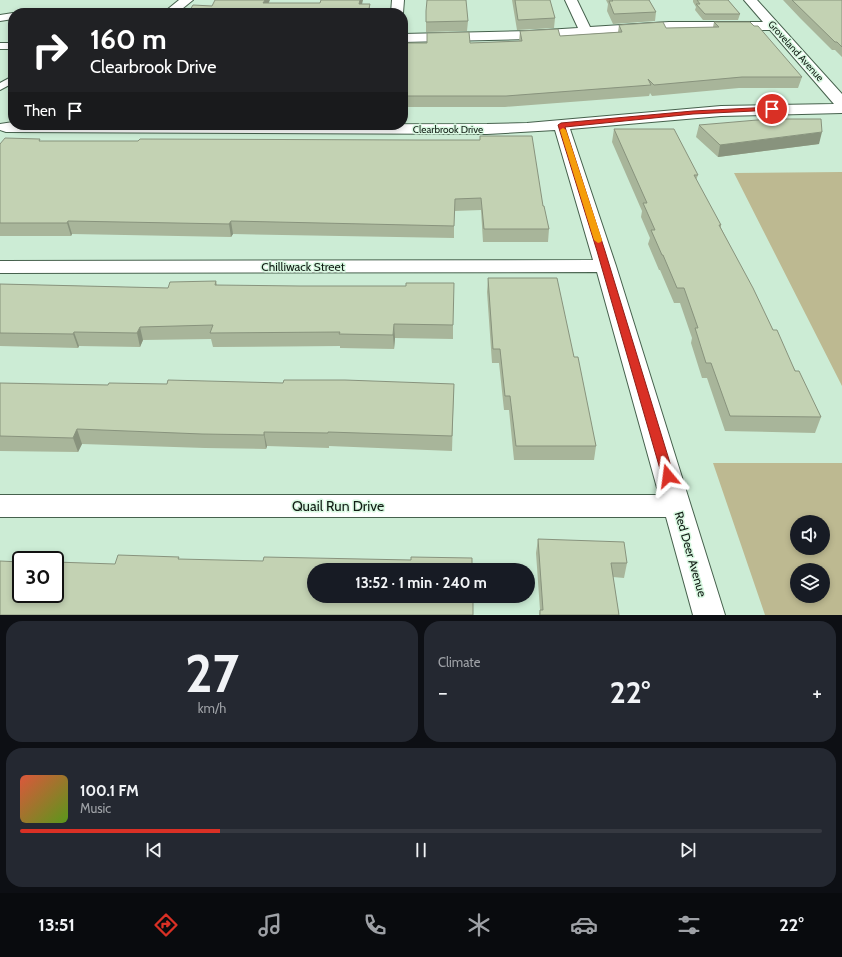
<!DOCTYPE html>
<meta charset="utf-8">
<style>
body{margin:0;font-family:Cabin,sans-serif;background:#242831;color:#f1f3f6;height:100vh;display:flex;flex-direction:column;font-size:15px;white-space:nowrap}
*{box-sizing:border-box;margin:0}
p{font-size:13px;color:#9ea1a6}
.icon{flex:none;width:22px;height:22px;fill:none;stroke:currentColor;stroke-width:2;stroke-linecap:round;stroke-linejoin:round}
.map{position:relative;height:615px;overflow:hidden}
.drawer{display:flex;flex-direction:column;gap:6px;padding:6px;background:#0d0f14;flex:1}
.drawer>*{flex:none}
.top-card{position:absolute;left:8px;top:8px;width:400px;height:122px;border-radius:16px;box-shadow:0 2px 6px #0003;background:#202124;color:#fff;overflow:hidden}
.buttons{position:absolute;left:790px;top:515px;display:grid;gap:8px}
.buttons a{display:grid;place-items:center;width:40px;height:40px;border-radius:50%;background:#171b24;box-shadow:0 2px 6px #0003;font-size:20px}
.speed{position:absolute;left:12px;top:551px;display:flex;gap:8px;font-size:20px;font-weight:700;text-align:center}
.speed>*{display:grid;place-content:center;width:52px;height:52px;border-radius:50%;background:#171b24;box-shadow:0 2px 6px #0003;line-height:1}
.speed .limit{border:2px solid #111;border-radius:6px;background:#fff;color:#111}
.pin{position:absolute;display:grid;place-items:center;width:34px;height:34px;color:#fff;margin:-17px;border:2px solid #fff;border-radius:50%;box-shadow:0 1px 4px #0007}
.me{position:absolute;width:44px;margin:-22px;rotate:344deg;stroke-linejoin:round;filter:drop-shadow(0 0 3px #0008)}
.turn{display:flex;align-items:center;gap:14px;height:84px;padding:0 16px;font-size:18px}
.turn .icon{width:52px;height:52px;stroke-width:2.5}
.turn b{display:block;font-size:28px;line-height:34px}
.then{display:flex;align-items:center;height:38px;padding:0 16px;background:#0003;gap:8px;font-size:15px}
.big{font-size:30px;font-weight:700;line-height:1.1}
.drawer .tile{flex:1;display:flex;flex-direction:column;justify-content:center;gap:6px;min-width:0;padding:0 14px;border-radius:16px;background:#242831}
.drawer .dial{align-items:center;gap:0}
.dial b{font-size:52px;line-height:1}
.song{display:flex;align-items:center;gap:12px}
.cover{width:48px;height:48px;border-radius:6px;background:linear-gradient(135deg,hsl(10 70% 55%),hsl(90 70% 35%))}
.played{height:4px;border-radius:2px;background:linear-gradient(90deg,#d93025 25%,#363941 25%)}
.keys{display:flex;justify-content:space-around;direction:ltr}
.heat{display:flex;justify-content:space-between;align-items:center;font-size:22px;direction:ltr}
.drawer .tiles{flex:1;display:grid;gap:6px;grid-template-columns:1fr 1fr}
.tile:last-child{grid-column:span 2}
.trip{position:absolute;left:307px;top:563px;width:228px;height:40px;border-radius:20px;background:#171b24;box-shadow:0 2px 6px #0003;font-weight:700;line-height:40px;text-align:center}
.tabs{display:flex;height:64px;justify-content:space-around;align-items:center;background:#090b0e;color:#9ea1a6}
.tabs .icon{width:28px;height:28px}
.tabs .selected{color:#d93025}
.tabs b{font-size:18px;color:#f1f3f6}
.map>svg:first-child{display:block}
</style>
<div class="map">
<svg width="842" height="615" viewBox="0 0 842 615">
<rect width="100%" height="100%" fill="#ccecd5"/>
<path fill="#bdb991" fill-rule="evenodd" d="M 842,172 L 842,386 L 734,173 Z
M 713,463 L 842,463 L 842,615 L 765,615 ZM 797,522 L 823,522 L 823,548 L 797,548 ZM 797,570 L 823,570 L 823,596 L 797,596 Z"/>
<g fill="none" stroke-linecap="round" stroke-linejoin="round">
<g stroke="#46614d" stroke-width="2">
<path id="lane" d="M 13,13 L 13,19 L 0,21 L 0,15 Z
M 0,43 L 13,43 L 13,49 L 0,49 Z
M 13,76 L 13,83 L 0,90 L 0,83 Z"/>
</g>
<g stroke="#46614d" stroke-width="2">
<path id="street" d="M 179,0 L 193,0 L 177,13 L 163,13 Z
M 392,0 L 404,0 L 403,13 L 391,13 Z
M 565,0 L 577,0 L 590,27 L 669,22 L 763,22 L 744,0 L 757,0 L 842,94 L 842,113 L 721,116 L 570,129 L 616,266 L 725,615 L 693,615 L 666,517 L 0,517 L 0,495 L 659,495 L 597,272 L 0,273 L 0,261 L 593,260 L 555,130 L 487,134 L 6,132 L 0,130 L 0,124 L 13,122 L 13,125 L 487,124 L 527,123 L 721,106 L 834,104 L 770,30 L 669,30 L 530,39 L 403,42 L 403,34 L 530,31 L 578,28 Z"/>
</g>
<use href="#lane" fill="#fff" fill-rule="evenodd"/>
<use href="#street" fill="#fff" fill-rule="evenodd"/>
</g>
<path fill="#a8b59a" d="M 512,0 L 550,0 L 555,18 L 554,28 L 517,30 Z
M 606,0 L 649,0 L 656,12 L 655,21 L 613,24 L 607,11 L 608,4 Z
M 693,0 L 728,0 L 740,14 L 738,20 L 703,20 L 695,10 L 696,7 L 693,2 Z
M 783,0 L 842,0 L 842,57 L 835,50 L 832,50 L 800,18 Z
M 426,11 L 468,21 L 467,31 L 426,32 Z
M 714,22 L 754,26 L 802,77 L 798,88 L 739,88 L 652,96 L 650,93 L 649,96 L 505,107 L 403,107 L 403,43 L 427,43 L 427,33 L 470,43 L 519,41 L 520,31 L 560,36 L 618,32 L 619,25 L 666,28 L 713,27 Z
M 699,125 L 819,144 L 718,157 L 696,137 Z
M 614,129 L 698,175 L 696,180 L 721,225 L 721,228 L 773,330 L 821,417 L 815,433 L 725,431 L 707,378 L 702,378 L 691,343 L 692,338 L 680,303 L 674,303 L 660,270 L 659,270 L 648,244 L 650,238 L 641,217 L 642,211 L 612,142 Z
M 480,136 L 543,206 L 549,229 L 548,242 L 483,242 L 481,210 L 454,211 L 454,238 L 233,234 L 231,237 L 72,234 L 71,236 L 0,236 L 0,144 L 40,141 L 138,141 L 480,140 Z
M 488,278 L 574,357 L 596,446 L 594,460 L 514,460 L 509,410 L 504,410 L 499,363 L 492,363 L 487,292 Z
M 216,281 L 217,285 L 453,325 L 453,339 L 395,338 L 394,349 L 340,348 L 340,346 L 213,347 L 211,339 L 143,340 L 140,347 L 79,346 L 78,348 L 0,346 L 0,284 L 168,288 Z
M 0,383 L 108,385 L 167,384 L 283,383 L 454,384 L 452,451 L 329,446 L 329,448 L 267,446 L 266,449 L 205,448 L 82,444 L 78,452 L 0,451 Z
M 538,539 L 627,563 L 624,578 L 613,577 L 619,615 L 539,615 L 540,610 L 536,553 Z"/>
<path fill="#88937d" d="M 265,0 L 270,0 L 264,13 L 263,3 Z
M 360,0 L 363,0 L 360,13 L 359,4 Z
M 370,4 L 370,13 L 368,13 Z
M 822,132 L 819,144 L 718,157 L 720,145 Z
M 68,221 L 72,234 L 71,236 L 67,223 Z
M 231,221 L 233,234 L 231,237 L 229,224 Z
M 394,324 L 395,338 L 394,349 L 393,335 Z
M 140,327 L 143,340 L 140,347 L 137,333 Z
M 74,332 L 79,346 L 78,348 L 73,334 Z
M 77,429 L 82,444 L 78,452 L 73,438 Z
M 264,432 L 267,446 L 266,449 L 264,435 Z"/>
<path fill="#c3d2b3" stroke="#88937d" d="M 215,0 L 265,0 L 263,3 L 320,3 L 321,0 L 360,0 L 359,4 L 370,4 L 368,13 L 188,13 L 193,5 L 212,6 Z
M 427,0 L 466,0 L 468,21 L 426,22 L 426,11 Z
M 515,0 L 550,0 L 555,18 L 518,20 Z
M 612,0 L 649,0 L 656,12 L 614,14 L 609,1 L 613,1 Z
M 697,0 L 728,0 L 740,14 L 705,14 L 696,4 L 700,4 Z
M 792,0 L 842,0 L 842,47 L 837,42 L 835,42 Z
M 663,22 L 666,28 L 719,27 L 714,22 L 750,22 L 754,26 L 758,26 L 802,77 L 742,77 L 654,85 L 648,79 L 651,85 L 506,96 L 403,96 L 403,43 L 427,43 L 427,33 L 469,32 L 470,43 L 522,41 L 520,31 L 558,29 L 560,36 L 622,32 L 619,25 Z
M 769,119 L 821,119 L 822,132 L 720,145 L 699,125 Z
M 614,129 L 674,129 L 698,175 L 694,175 L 721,225 L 719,225 L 753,288 L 773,330 L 777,330 L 795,371 L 799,371 L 821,417 L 730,416 L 711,363 L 706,363 L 695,328 L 698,328 L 684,288 L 677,288 L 663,255 L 662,255 L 651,230 L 655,230 L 643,203 L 647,203 Z
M 480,136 L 532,136 L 543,206 L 544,206 L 549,229 L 484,229 L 481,198 L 455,199 L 454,226 L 231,221 L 229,224 L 68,221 L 67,223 L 0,223 L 0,144 L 5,138 L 40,139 L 39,141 L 138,141 L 140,139 L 419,140 L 480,140 Z
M 488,278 L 557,278 L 574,357 L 578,357 L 596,446 L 516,446 L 510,396 L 505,396 L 500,349 L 493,349 Z
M 216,281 L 215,285 L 300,286 L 406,286 L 406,283 L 454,283 L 453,325 L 394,324 L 393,335 L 339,334 L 340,332 L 210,333 L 213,325 L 140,327 L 137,333 L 74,332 L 73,334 L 0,333 L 0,284 L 168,288 L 170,282 Z
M 168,380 L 283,383 L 284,380 L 345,380 L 454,384 L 452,436 L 328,432 L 328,433 L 264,432 L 264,435 L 202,434 L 77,429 L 73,438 L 0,436 L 0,383 L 108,385 L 109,383 L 167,384 Z
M 538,539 L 624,542 L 627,563 L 611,563 L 619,615 L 540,615 L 540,610 L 543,610 Z
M 118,555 L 179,557 L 178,559 L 263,561 L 264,557 L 411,560 L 411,557 L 472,558 L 472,570 L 314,570 L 314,596 L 473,596 L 473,615 L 0,615 L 0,561 L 21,562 L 21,594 L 55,594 L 55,562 L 115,564 Z"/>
<path fill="#d93025" stroke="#8d1f18" d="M 772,107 L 774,108 L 774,110 L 693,114 L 565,127 L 605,251 L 674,476 L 672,479 L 668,480 L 664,479 L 662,476 L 597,251 L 558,125 L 561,123 L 693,111 Z"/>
<path fill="#f59e0b" d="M 563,128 L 566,130 L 602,240 L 601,242 L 598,243 L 594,240 L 560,130 Z"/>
<g text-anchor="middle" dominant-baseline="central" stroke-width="3" stroke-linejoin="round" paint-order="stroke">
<g font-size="10" fill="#121d15" stroke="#d9f9e2">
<text transform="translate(796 51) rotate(48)">Groveland Avenue</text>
<text x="448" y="129">Clearbrook Drive</text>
</g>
<g font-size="12" fill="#121d15" stroke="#d9f9e2">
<text x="303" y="266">Chilliwack Street</text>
<text transform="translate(691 554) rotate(74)">Red Deer Avenue</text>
</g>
<g font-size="14" fill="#121d15" stroke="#d9f9e2">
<text x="338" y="506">Quail Run Drive</text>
</g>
</g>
</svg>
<div class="buttons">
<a><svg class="icon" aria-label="sound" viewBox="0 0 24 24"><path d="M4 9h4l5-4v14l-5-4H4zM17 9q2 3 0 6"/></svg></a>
<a><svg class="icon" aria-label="layers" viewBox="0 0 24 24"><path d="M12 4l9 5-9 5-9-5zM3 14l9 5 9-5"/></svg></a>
</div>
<div class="speed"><div class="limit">30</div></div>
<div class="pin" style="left:772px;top:109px;background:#d93025"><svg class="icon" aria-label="arrive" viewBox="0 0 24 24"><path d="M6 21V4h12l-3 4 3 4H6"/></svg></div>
<svg class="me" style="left:668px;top:476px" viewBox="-20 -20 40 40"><path d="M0-17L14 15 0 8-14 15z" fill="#d93025" stroke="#fff" stroke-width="4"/></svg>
<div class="trip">13:52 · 1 min · 240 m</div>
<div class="top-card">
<div class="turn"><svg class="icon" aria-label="right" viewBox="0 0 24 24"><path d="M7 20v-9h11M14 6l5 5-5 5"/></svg><div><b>160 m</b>Clearbrook Drive</div></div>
<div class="then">Then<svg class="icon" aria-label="arrive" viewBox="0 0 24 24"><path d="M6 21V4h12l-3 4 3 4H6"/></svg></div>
</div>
</div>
<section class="drawer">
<div class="tiles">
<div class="tile dial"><b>27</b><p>km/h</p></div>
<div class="tile"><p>Climate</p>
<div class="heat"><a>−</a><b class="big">22°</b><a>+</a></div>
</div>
<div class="tile">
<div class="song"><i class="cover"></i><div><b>100.1 FM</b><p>Music</p></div></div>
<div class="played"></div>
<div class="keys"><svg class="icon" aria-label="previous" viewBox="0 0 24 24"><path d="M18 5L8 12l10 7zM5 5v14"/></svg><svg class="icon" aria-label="pause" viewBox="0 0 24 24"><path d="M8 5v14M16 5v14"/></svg><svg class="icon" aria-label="next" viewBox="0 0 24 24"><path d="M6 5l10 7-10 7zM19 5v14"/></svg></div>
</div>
</div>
</section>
<nav class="tabs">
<b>13:51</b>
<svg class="icon selected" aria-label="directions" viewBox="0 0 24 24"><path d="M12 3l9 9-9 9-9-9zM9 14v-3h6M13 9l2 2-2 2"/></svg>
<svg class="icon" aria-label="music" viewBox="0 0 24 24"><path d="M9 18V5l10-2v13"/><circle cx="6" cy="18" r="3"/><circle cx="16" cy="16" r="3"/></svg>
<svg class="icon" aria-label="phone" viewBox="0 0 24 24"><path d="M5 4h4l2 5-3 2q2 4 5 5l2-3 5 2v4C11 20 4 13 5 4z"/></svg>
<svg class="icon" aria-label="climate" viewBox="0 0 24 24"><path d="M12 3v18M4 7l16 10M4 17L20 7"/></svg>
<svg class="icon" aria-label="car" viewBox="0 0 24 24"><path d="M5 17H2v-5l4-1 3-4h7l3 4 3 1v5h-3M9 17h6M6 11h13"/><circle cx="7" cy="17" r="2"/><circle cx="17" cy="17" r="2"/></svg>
<svg class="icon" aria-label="filters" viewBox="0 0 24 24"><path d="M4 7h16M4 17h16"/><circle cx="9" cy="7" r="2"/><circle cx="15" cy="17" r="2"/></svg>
<b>22°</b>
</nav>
